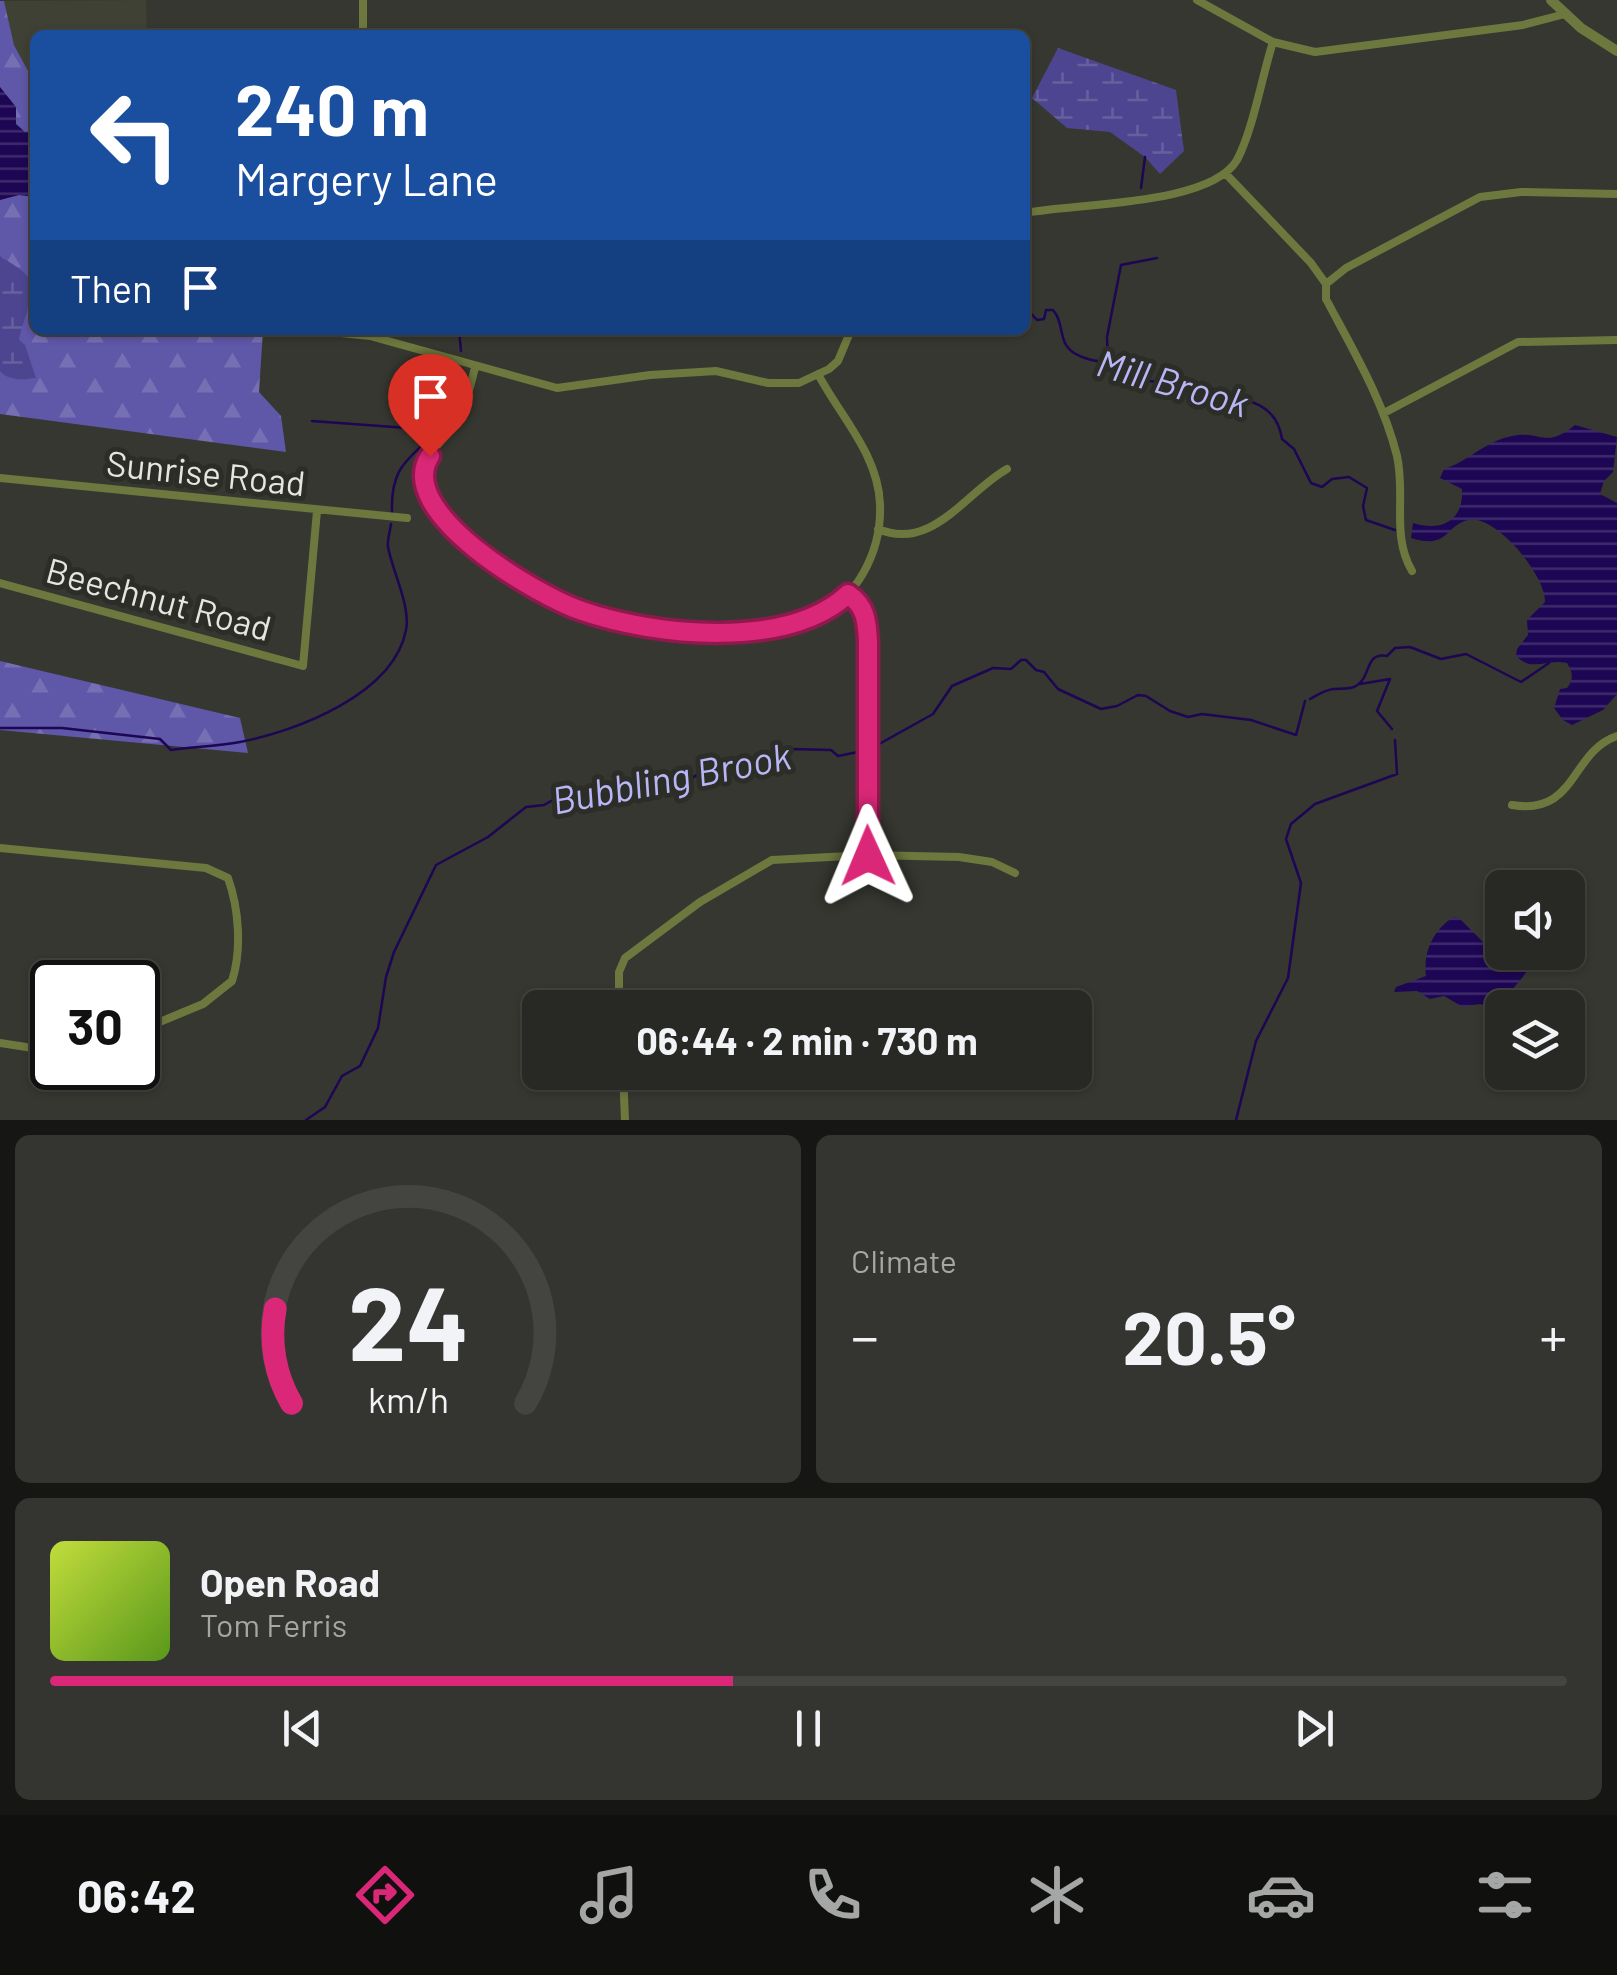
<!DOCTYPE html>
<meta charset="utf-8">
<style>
body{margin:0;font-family:Barlow,sans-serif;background:#343531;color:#f1f3f6;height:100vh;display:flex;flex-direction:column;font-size:38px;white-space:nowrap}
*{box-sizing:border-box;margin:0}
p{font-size:32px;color:#a5a6a6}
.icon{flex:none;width:55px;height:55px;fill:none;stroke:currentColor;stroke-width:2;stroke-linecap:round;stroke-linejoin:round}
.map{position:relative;height:1120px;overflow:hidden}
.drawer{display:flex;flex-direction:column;gap:15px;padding:15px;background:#161714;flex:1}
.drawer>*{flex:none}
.guide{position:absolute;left:30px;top:30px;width:1000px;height:305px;border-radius:15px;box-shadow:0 2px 8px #0004,0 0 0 2px #444541;background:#1a4fa0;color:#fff;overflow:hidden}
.fabs{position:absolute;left:1485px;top:870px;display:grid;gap:20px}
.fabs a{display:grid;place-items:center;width:100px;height:100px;border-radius:15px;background:#282924;box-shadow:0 2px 8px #0004,0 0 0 2px #444541;font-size:50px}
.speed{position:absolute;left:30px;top:960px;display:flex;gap:20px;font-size:50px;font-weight:700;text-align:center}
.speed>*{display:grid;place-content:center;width:130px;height:130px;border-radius:50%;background:#282924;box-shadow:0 2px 8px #0004,0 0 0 2px #444541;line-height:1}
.speed .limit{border:5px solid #111;border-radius:15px;background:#fff;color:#111}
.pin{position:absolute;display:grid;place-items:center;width:85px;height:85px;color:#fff;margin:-102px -42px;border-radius:50% 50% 50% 0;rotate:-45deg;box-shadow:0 0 10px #0007}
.pin .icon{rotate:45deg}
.me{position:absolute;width:110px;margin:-55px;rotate:359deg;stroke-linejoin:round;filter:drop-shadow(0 0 8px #0008)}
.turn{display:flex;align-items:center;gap:35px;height:210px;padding:0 40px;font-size:45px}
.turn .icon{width:130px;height:130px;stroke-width:2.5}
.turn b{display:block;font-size:70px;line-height:85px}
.then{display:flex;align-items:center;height:95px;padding:0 40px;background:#0003;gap:20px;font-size:38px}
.big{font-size:75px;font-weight:700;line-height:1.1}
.drawer .tile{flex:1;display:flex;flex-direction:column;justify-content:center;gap:15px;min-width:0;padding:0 35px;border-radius:15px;background:#343531}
.drawer .dial{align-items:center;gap:0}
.dial svg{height:260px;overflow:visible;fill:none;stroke:#444541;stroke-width:7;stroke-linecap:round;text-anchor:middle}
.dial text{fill:#f1f3f6;stroke:none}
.song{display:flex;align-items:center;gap:30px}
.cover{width:120px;height:120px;border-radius:15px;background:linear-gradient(135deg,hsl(70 70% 55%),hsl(90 70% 35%))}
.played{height:10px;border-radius:5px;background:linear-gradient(90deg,#db2777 45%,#444541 45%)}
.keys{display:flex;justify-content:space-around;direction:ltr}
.heat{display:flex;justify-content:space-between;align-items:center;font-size:55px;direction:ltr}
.drawer .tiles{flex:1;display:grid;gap:15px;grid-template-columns:1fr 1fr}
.tile:last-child{grid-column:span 2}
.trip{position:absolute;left:522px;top:990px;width:570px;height:100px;border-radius:15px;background:#282924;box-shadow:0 2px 8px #0004,0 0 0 2px #444541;font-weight:700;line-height:100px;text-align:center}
.dock{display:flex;height:160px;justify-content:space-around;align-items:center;background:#10100e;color:#a5a6a6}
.dock .icon{width:70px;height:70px}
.dock .selected{color:#db2777}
.dock b{font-size:45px;color:#f1f3f6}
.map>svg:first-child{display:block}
</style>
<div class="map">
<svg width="1617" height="1120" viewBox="0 0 1617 1120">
<defs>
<pattern id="forest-firs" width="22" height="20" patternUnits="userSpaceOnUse" patternTransform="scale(2.5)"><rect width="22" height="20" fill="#5f57a7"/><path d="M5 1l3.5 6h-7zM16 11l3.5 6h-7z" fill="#766fb3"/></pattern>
<pattern id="wetland-marsh" width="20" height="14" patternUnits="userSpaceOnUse" patternTransform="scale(2.5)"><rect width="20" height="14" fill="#4d458f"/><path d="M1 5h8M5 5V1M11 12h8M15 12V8" fill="none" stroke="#66609e"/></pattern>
<pattern id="water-rules" width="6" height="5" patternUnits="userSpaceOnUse" patternTransform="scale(2.5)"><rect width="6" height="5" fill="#1d0653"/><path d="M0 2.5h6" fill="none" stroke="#3e2a6b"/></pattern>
</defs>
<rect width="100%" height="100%" fill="#363730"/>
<path fill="#3e4134" d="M 146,0 L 147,35 L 35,35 L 35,84 L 14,45 L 4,2 L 0,1 Z"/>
<path fill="url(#forest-firs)" d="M 0,1 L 4,1 L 14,45 L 35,84 L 35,330 L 263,330 L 259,392 L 281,416 L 286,452 L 0,414 Z
M 0,661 L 240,718 L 248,753 L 0,730 Z"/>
<path fill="url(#wetland-marsh)" d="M 1058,48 L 1176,90 L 1184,151 L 1160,174 L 1145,157 L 1110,132 L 1067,128 L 1032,98 Z
M 0,256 C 8,262 21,268 27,276 C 39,292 21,323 19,340 L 25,345 L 36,378 C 25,380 8,381 0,371 Z"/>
<path fill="url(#water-rules)" d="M 0,87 L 16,107 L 16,124 L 25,132 L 35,131 L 35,197 L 19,195 L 0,200 Z
M 1575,425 L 1617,437 L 1613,472 L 1604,481 L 1600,494 L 1617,503 L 1617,694 L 1603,710 L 1572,725 L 1563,720 L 1554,708 L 1560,689 L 1567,688 C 1574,679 1573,672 1567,663 C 1547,658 1533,673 1516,656 L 1517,649 L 1528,635 L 1527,620 L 1545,602 C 1546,576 1496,514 1468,520 C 1445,526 1448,550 1411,538 L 1413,523 C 1441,532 1464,521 1462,489 L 1440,478 L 1444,469 C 1467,462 1485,442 1508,437 C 1541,428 1543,451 1575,425 Z
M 1453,917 L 1459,918 L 1485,944 L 1502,947 L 1502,952 L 1535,953 C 1532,971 1508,995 1493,1008 L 1480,1004 L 1463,1007 L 1444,996 L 1430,999 L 1417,991 L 1394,992 L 1396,987 L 1426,976 C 1423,952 1432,932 1453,917 Z"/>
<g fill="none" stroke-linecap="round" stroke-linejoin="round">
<path stroke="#1d0653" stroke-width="2.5" d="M 1141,188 L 1145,157
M 1025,307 L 1037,320 L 1044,319 L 1046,310 L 1053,310 C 1065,323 1057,342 1074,353 C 1096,367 1126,358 1143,380 C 1163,384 1185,382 1205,386 C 1215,389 1224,395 1234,397 C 1260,402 1278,412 1282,439 L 1294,449 L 1311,483 L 1322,487 L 1332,479 L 1349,477 L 1367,488 L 1363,506 L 1366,520 L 1395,530
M 459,330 L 461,351
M 1108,364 L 1107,337 L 1121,265 L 1157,258
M 312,421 L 435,430
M 392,512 C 390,454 421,458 445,418 C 453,405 456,387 461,373
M 1360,684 L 1390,679 L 1377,711 L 1392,729
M 1310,699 C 1317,695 1325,690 1333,689 C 1339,688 1350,690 1356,686 C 1372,677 1364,652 1387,656 L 1395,648 L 1410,647 L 1441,659 L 1466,654 L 1521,682 L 1549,663
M 0,728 L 62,728 L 160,739 L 171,750 C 194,747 218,746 240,742 C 297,731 394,694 406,630 C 411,607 392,570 388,547 C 387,541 390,531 391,524
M 872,748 L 933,714 L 952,686 L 993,668 L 1011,669 L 1021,660 L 1026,660 L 1036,670 L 1044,672 L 1058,689 L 1101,709 L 1117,706 L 1138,695 L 1146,696 L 1170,711 L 1188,717 L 1202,714 L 1251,720 L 1296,735 L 1305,701
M 306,1120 L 325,1107 L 342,1076 L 360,1066 L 378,1028 L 386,977 L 394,952 L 436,865 L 488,837 L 526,807 L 544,805 L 567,792 L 679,783 L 714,768 L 763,764 L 790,749 L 831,750 L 838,756 L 858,752
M 1236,1120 L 1256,1041 L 1288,978 L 1301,883 L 1286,839 L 1291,824 L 1315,804 L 1397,774 L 1395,740"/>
<path stroke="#6d783e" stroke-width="8" d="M 363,0 L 363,35
M 1197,0 L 1273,42 L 1315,52 L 1523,25 L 1565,14
M 1226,174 L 1311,263 L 1326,284 L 1326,299 C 1353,350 1383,400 1397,456 C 1406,495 1391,536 1412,571
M 1025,213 C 1075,203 1210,206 1237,160 C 1253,130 1262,76 1273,42
M 1326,284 L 1346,268 L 1480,197 L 1521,192 L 1617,194
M 312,330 L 370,336 L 557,388 L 650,375 L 716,371 L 768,383 L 799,383 L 829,369 L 838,361 L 851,330
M 475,367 C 471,384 467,402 459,418 C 448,438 418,457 422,483 C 425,501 445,519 457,531 C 491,564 534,593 578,610 C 639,632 749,643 810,620 C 857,602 882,551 880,504 C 878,454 840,416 818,374
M 1384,413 L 1518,342 L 1617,340
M 0,478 L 407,518
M 878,529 C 932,552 966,492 1007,469
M 0,583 L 303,666 L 317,511
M 848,594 L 858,601 L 867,626 L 868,855
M 1512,805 C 1577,816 1570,752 1617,736
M 0,848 L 206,868 L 228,878 C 239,909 242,950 232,981 L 203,1004 L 138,1031
M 619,1008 L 619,972 L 625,958 L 700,902 L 772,860 L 868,855 L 959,857 L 992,862 L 1015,873
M 0,1043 L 52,1051
M 623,1072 L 625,1120"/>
<path stroke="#6d783e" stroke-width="10" d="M 1551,0 L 1581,28 L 1617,51"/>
</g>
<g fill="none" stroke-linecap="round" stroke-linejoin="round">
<g stroke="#8e194d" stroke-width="25">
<path id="route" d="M 430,456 C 393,512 538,596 582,611 C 655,636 788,650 848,594 C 866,606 867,622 868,641 L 868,856"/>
</g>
<use href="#route" stroke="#db2777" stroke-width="18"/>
</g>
<g text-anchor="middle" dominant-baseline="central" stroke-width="10" stroke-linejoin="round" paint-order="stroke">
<g font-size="35" fill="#e5e6e1" stroke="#2c2d26">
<text transform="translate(206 472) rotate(6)">Sunrise Road</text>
<text transform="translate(159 598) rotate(15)">Beechnut Road</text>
</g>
<g font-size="38" font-style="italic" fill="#b8b6f7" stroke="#2c2d26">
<text transform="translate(1173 382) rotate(16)">Mill Brook</text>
<text transform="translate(671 777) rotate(-11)">Bubbling Brook</text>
</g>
</g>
</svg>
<div class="fabs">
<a><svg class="icon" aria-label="sound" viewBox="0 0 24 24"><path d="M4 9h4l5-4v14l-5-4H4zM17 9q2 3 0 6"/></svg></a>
<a><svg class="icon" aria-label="layers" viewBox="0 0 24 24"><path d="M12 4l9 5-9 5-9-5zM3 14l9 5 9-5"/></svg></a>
</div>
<div class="speed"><div class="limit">30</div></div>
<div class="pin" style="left:430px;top:456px;background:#d93025"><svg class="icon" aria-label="arrive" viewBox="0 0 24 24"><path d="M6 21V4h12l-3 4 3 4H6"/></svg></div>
<svg class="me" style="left:868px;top:856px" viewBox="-20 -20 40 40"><path d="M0-17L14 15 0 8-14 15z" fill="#db2777" stroke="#fff" stroke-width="4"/></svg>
<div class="trip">06:44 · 2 min · 730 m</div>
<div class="guide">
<div class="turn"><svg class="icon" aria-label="left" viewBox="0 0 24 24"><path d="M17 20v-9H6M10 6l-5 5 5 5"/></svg><div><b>240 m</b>Margery Lane</div></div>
<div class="then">Then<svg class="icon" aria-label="arrive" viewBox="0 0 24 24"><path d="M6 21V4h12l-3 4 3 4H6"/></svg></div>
</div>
</div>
<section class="drawer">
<div class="tiles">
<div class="tile dial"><svg viewBox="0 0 100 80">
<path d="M14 69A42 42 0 1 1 86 69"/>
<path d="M14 69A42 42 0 0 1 9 40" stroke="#db2777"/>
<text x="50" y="56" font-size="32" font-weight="700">24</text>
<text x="50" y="72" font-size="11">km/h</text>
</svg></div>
<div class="tile"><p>Climate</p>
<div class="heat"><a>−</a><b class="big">20.5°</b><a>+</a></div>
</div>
<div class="tile">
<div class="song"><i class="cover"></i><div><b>Open Road</b><p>Tom Ferris</p></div></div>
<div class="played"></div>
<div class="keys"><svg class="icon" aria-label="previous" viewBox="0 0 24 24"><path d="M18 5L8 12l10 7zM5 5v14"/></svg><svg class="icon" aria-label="pause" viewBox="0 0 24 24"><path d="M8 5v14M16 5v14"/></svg><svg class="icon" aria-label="next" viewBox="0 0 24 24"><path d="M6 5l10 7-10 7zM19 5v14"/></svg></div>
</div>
</div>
</section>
<nav class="dock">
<b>06:42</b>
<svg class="icon selected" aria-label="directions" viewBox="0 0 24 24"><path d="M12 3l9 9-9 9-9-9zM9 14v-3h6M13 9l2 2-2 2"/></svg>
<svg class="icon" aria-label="music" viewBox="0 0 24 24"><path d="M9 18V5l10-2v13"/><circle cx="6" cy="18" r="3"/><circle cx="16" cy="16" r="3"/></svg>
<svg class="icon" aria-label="phone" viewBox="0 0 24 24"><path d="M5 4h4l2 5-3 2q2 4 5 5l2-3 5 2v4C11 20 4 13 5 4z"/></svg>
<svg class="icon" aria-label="climate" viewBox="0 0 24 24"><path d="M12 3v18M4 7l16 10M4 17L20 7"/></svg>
<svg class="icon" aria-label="car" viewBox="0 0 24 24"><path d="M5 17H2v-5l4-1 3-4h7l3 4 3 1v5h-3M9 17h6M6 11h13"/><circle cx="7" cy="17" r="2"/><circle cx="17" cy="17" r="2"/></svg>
<svg class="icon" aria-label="filters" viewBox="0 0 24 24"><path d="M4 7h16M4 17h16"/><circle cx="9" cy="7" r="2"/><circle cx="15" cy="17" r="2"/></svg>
</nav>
